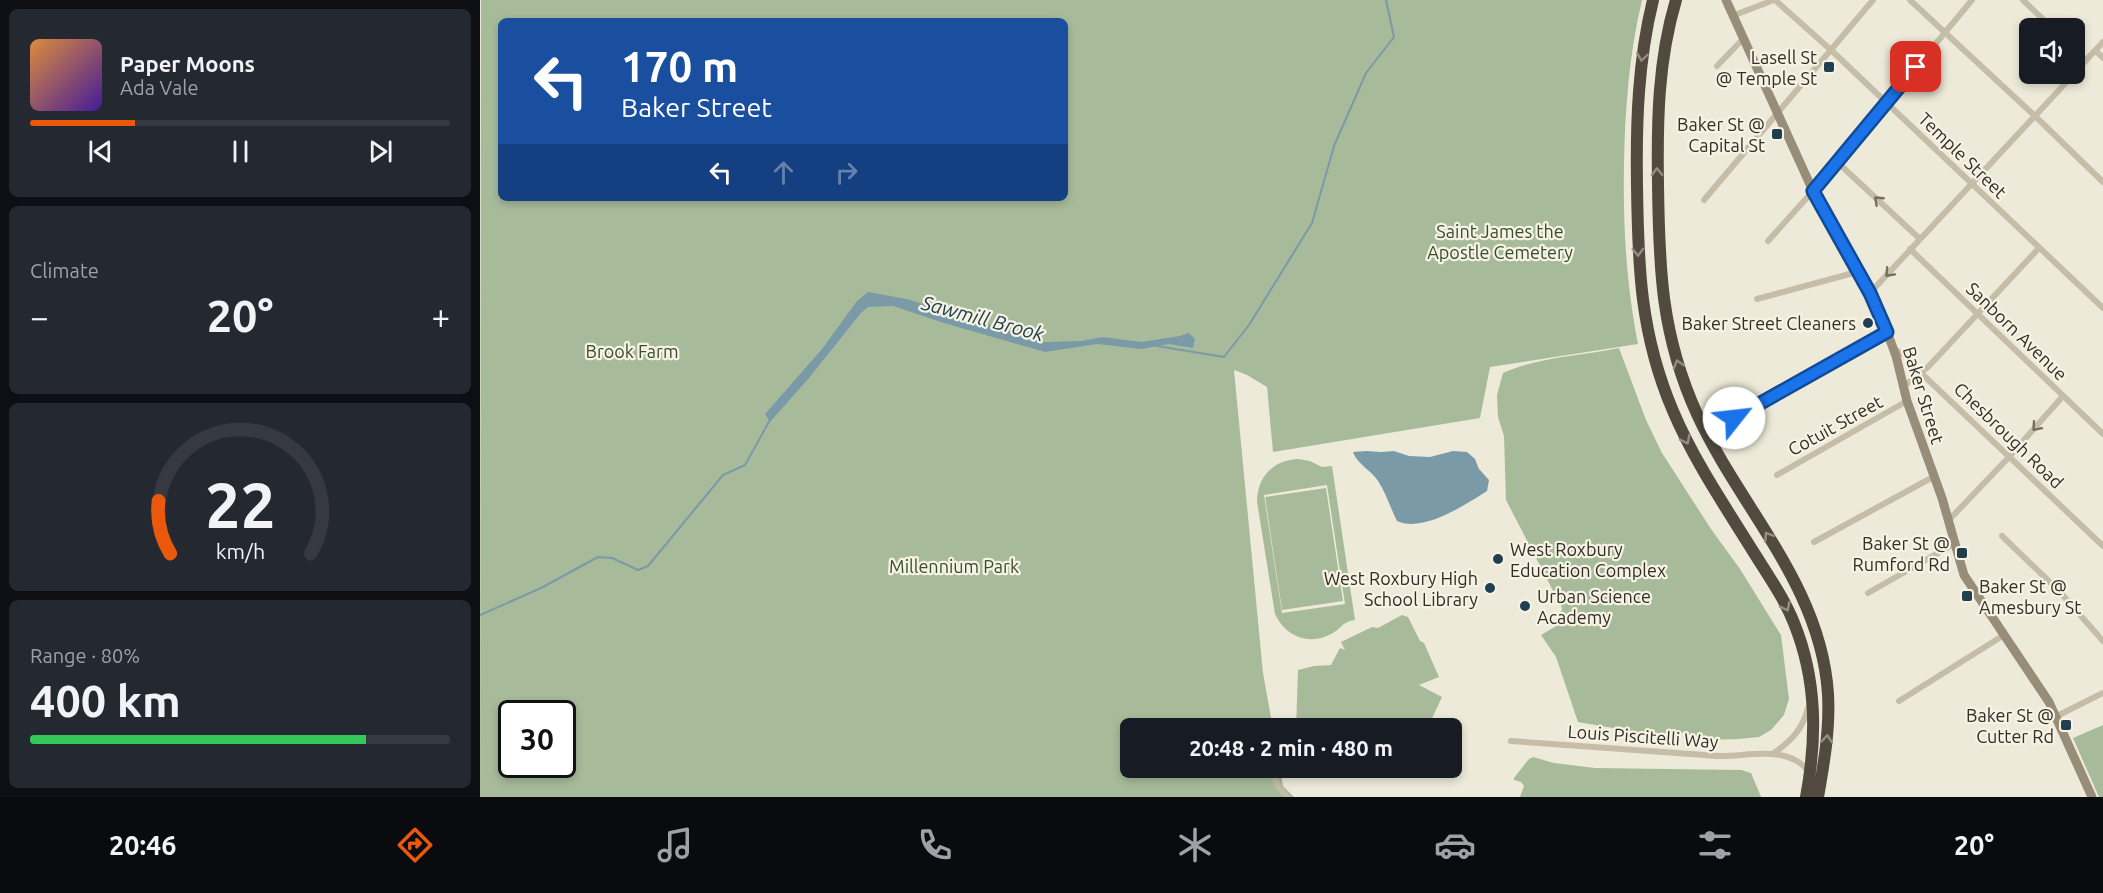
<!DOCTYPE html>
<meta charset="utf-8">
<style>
body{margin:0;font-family:Ubuntu,sans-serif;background:#242831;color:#f1f3f6;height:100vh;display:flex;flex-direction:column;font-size:22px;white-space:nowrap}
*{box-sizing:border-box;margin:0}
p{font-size:20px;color:#9ea1a6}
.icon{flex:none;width:33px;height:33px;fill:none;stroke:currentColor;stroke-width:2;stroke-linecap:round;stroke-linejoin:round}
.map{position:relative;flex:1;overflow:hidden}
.drawer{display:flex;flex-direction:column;gap:9px;padding:9px;background:#0d0f14;width:480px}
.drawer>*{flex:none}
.top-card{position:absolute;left:18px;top:18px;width:570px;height:183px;border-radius:9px;box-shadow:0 3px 9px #0003;background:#1a4fa0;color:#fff;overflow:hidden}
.buttons{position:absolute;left:1539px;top:18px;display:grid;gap:12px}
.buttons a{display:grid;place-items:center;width:66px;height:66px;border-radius:9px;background:#171b24;box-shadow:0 3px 9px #0003;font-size:30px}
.speed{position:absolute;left:18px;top:700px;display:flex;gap:12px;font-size:30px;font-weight:700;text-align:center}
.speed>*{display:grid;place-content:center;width:78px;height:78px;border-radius:50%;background:#171b24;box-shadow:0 3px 9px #0003;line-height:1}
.speed .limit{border:3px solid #111;border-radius:9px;background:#fff;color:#111}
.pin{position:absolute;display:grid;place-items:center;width:51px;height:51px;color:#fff;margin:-26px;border-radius:12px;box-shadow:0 3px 9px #0006}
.me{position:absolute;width:66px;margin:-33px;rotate:61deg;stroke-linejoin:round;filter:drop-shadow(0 0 4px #0008)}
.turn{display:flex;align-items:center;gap:21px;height:126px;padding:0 24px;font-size:27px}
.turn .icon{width:78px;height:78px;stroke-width:2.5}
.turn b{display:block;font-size:42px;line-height:51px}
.lanes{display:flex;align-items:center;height:57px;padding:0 24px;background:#0003;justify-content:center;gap:30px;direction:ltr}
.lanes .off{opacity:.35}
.big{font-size:45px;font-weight:700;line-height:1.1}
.drawer .widget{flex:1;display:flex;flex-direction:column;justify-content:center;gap:9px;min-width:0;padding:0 21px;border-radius:9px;background:#242831}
.drawer .dial{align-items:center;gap:0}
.dial svg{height:156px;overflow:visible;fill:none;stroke:#363941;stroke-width:7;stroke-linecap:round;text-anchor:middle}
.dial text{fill:#f1f3f6;stroke:none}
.song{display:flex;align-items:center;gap:18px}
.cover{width:72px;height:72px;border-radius:9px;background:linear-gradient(135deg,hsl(30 70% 55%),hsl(260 70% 35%))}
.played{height:6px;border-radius:3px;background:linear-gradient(90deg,#ea580c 25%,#363941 25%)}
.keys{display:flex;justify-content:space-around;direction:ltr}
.heat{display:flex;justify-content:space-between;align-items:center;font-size:33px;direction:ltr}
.charge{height:9px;border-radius:4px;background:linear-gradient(90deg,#34c759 80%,#363941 0)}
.trip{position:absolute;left:640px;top:718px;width:342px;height:60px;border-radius:9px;background:#171b24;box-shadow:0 3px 9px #0003;font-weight:700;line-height:60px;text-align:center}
.dock{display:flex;height:96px;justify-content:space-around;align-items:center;background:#090b0e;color:#9ea1a6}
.dock .icon{width:42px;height:42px}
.dock .selected{color:#ea580c}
.dock b{font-size:27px;color:#f1f3f6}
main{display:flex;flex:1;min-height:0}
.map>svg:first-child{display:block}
</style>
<main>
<section class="drawer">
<div class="widget">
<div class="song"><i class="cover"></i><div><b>Paper Moons</b><p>Ada Vale</p></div></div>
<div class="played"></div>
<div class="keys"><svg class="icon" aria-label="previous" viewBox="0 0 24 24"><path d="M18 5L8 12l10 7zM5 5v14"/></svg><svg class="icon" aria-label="pause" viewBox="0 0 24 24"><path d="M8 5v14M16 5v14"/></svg><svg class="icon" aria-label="next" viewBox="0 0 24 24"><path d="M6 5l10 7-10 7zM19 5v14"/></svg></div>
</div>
<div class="widget"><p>Climate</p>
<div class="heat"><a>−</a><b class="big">20°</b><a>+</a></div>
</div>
<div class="widget dial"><svg viewBox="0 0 100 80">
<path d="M14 69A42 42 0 1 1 86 69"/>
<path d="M14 69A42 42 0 0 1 8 42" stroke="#ea580c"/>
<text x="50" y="56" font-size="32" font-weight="700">22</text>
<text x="50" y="72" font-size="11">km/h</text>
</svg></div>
<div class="widget"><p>Range · 80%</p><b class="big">400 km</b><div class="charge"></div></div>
</section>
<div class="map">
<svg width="1623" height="797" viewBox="0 0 1623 797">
<rect width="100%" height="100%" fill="#eeead9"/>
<path fill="#a7bb9b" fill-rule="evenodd" d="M 1,0 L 1162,0 C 1149,55 1145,109 1144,165 C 1143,227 1146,282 1158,344 L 1010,367 L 1000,418 L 793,452 L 787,387 L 767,375 L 754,370 L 783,673 L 793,729 L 651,729 L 651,768 L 800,768 L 803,786 L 814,797 L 0,797 ZM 21,21 L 585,21 L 585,198 L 21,198 ZM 32,714 L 82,714 L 82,765 L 32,765 Z
M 1139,348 L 1166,420 L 1182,453 L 1231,529 L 1260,569 L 1301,635 L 1309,699 L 1304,715 L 1291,730 L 1279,737 L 1259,739 L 1229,740 L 1203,733 L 1167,734 L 1098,722 L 1076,657 L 1061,635 L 1078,625 L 1082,608 L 1026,500 L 1024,436 L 1018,417 L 1017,395 L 1023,373 C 1059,357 1100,356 1139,348 Z
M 818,459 L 830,461 L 842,467 L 852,466 L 875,620 C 861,622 863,628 851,634 C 829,646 805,636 795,614 L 777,502 C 777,477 793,460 818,459 ZM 847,485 L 865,604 L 802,613 L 784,495 Z
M 846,488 L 863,601 L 802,610 L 785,497 Z
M 922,615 L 928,617 L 940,641 L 944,643 L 959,677 L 939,685 L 962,697 L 947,729 L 816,729 L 818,670 L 834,666 L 851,665 L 860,648 L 865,650 L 861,642 L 892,627 L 898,628 Z
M 1623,725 L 1623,797 L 1619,797 L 1593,738 Z
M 1053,757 L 1074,763 L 1115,768 L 1261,770 L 1271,773 L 1281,797 L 1040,797 L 1044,786 L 1041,782 L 1034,780 L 1034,778 L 1049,759 Z
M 820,768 L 923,768 L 856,776 L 852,773 L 825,776 L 820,772 Z"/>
<path fill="#7b9aa8" d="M 388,292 L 427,299 L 565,342 L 601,341 L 623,337 L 661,342 L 700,336 L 709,333 L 715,339 L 713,348 L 689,344 L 661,349 L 617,344 L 565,352 L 464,323 L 413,306 L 388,307 L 381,313 L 329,378 L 290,422 L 285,414 L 342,349 L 377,301 Z
M 886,451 L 901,452 L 914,451 L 929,456 L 950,457 L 973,451 L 987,452 L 995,459 L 999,469 L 1009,480 L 1007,491 C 985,505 943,533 917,521 C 910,507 906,493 898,481 C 891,470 877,464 873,452 Z"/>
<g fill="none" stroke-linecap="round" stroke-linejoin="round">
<path stroke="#7b9aa8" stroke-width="2" d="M 677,346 L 744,357 L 769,325 L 832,223 L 854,146 L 886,73 L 914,37 L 906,0
M 0,615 L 61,588 L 118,557 L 132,558 L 158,570 L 168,566 L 243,475 L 265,465 L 290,420"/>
<path stroke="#c5bda7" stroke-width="6" d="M 1295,0 L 1351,50 L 1623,308
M 1430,0 L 1555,116 L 1623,182
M 1543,0 L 1572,28
M 1252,16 L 1294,0
M 1594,50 L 1606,60
M 1616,51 L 1623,58
M 1237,66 L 1262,40
M 1594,73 L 1623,42
M 1356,161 L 1440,239
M 1224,200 L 1393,0
M 1288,241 L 1333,191 L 1492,0
M 1430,249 L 1623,434
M 1390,293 L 1594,74
M 1277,299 L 1377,272
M 1414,349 L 1426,356 L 1441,373 L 1623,546
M 1424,386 L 1448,367 L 1559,248
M 1254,418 L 1407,332
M 1297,475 L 1427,401
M 1468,521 L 1529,457 L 1583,396
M 1522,536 L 1579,591 L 1623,641
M 1334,542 L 1453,477
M 1388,593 L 1474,544
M 1419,701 L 1524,635
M 1577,716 L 1623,693
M 1031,741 L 1238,756 C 1267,757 1308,744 1328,771
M 1294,753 C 1311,741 1323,729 1328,708
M 789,768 L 799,787 L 807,797"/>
<path stroke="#988d78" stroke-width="9" d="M 1246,0 L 1333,191 L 1400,313 L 1416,356 L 1427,401 L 1462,498 L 1484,575 L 1569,702 L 1612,797"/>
<path stroke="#524a3e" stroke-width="12" d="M 1173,0 C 1158,61 1156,122 1157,185 C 1158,266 1160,334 1193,411 C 1215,463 1247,509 1276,556 C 1290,578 1305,600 1314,623 C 1337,680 1337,738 1326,797
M 1196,0 C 1178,60 1177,121 1178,184 C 1179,268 1181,335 1217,414 C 1260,508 1341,585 1348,694 C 1350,729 1344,763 1338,797"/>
</g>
<defs><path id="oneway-chevron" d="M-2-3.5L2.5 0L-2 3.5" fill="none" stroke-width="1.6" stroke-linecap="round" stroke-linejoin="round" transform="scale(1.5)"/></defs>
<g stroke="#948e81">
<use href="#oneway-chevron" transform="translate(1162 57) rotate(98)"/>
<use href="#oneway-chevron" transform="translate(1177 172) rotate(-91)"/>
<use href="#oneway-chevron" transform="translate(1158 252) rotate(88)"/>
<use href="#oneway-chevron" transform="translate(1198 364) rotate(-107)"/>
<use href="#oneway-chevron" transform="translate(1206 440) rotate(63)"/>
<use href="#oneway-chevron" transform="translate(1288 536) rotate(-122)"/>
<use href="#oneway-chevron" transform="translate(1306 607) rotate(63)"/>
<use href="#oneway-chevron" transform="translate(1347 739) rotate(-85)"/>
</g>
<g stroke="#746e60">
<use href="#oneway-chevron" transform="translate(1398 200) rotate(-137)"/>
<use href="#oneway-chevron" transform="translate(1409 273) rotate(133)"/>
<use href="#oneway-chevron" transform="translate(1556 427) rotate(131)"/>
</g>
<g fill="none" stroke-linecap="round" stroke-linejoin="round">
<g stroke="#114b97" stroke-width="15">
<path id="route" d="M 1254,418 L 1407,332 L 1390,293 L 1333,191 L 1436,67"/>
</g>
<use href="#route" stroke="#1a73e8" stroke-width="10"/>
</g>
<g fill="#213f4f" stroke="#f6f3e5" stroke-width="2">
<rect x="1343" y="61" width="12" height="12" rx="3"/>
<rect x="1291" y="128" width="12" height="12" rx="3"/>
<circle cx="1388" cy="323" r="6"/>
<rect x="1476" y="547" width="12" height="12" rx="3"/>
<circle cx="1018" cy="559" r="6"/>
<circle cx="1010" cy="588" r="6"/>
<rect x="1481" y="590" width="12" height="12" rx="3"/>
<circle cx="1045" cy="606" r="6"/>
<rect x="1580" y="719" width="12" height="12" rx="3"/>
</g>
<g text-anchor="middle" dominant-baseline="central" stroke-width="4.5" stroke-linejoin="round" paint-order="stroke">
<g font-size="18" fill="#322d26" stroke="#f6f3e5" text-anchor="end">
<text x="1337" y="57">Lasell St<tspan x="1337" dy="21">@ Temple St</tspan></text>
<text x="1285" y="124">Baker St @<tspan x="1285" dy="21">Capital St</tspan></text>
<text x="1376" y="323">Baker Street Cleaners</text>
<text x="1470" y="543">Baker St @<tspan x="1470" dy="21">Rumford Rd</tspan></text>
<text x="1030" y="549" text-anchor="start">West Roxbury<tspan x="1030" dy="21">Education Complex</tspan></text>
<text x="998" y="578">West Roxbury High<tspan x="998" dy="21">School Library</tspan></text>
<text x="1499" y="586" text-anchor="start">Baker St @<tspan x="1499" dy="21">Amesbury St</tspan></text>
<text x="1057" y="596" text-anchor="start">Urban Science<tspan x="1057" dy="21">Academy</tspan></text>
<text x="1574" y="715">Baker St @<tspan x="1574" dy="21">Cutter Rd</tspan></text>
</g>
<g font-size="18" fill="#322d26" stroke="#f6f3e5">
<text transform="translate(1483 155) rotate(44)">Temple Street</text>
<text transform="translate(1537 331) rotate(44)">Sanborn Avenue</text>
<text transform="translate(1444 395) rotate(73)">Baker Street</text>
<text transform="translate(1355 425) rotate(-29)">Cotuit Street</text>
<text transform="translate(1529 435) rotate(44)">Chesbrough Road</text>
<text transform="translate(1163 736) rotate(4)">Louis Piscitelli Way</text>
</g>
<g font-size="18" fill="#384d2d" stroke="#f6f3e5">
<text x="1020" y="231">Saint James the<tspan x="1020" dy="21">Apostle Cemetery</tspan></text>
<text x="152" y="351">Brook Farm</text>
<text x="474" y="566">Millennium Park</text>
</g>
<g font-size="20" font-style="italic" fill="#213f4f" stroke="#f6f3e5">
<text transform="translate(503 318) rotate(15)">Sawmill Brook</text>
</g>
</g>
</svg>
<div class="buttons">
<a><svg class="icon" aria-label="sound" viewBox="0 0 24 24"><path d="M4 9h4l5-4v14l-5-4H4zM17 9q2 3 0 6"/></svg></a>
</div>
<div class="speed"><div class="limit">30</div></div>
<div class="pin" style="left:1436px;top:67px;background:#d93025"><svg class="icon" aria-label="arrive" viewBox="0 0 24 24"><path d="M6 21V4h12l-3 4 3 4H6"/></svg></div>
<svg class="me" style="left:1254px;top:418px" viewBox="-20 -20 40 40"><circle r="19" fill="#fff"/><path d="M0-13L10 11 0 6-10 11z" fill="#1a73e8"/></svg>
<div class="trip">20:48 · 2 min · 480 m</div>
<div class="top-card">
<div class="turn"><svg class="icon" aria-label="left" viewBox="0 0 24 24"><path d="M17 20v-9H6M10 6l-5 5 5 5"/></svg><div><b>170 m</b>Baker Street</div></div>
<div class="lanes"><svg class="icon" aria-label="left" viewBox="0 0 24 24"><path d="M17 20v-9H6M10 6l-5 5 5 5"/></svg><svg class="icon off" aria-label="ahead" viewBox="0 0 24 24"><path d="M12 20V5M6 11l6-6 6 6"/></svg><svg class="icon off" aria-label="right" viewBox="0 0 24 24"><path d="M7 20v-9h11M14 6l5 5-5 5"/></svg></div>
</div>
</div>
</main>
<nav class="dock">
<b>20:46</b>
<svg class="icon selected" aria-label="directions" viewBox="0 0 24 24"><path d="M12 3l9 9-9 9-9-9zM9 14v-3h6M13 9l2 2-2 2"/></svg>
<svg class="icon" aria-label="music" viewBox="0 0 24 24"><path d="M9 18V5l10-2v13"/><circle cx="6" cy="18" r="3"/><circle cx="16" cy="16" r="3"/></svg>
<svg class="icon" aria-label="phone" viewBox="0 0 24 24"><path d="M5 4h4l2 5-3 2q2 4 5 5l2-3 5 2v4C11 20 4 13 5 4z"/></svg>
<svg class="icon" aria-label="climate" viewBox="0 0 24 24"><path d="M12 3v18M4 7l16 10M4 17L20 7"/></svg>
<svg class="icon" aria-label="car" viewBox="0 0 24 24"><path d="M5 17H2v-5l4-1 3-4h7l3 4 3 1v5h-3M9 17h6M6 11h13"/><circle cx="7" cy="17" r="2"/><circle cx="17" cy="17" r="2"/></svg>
<svg class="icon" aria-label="filters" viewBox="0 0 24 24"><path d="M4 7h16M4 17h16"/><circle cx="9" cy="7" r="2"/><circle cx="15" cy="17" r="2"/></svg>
<b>20°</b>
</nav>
